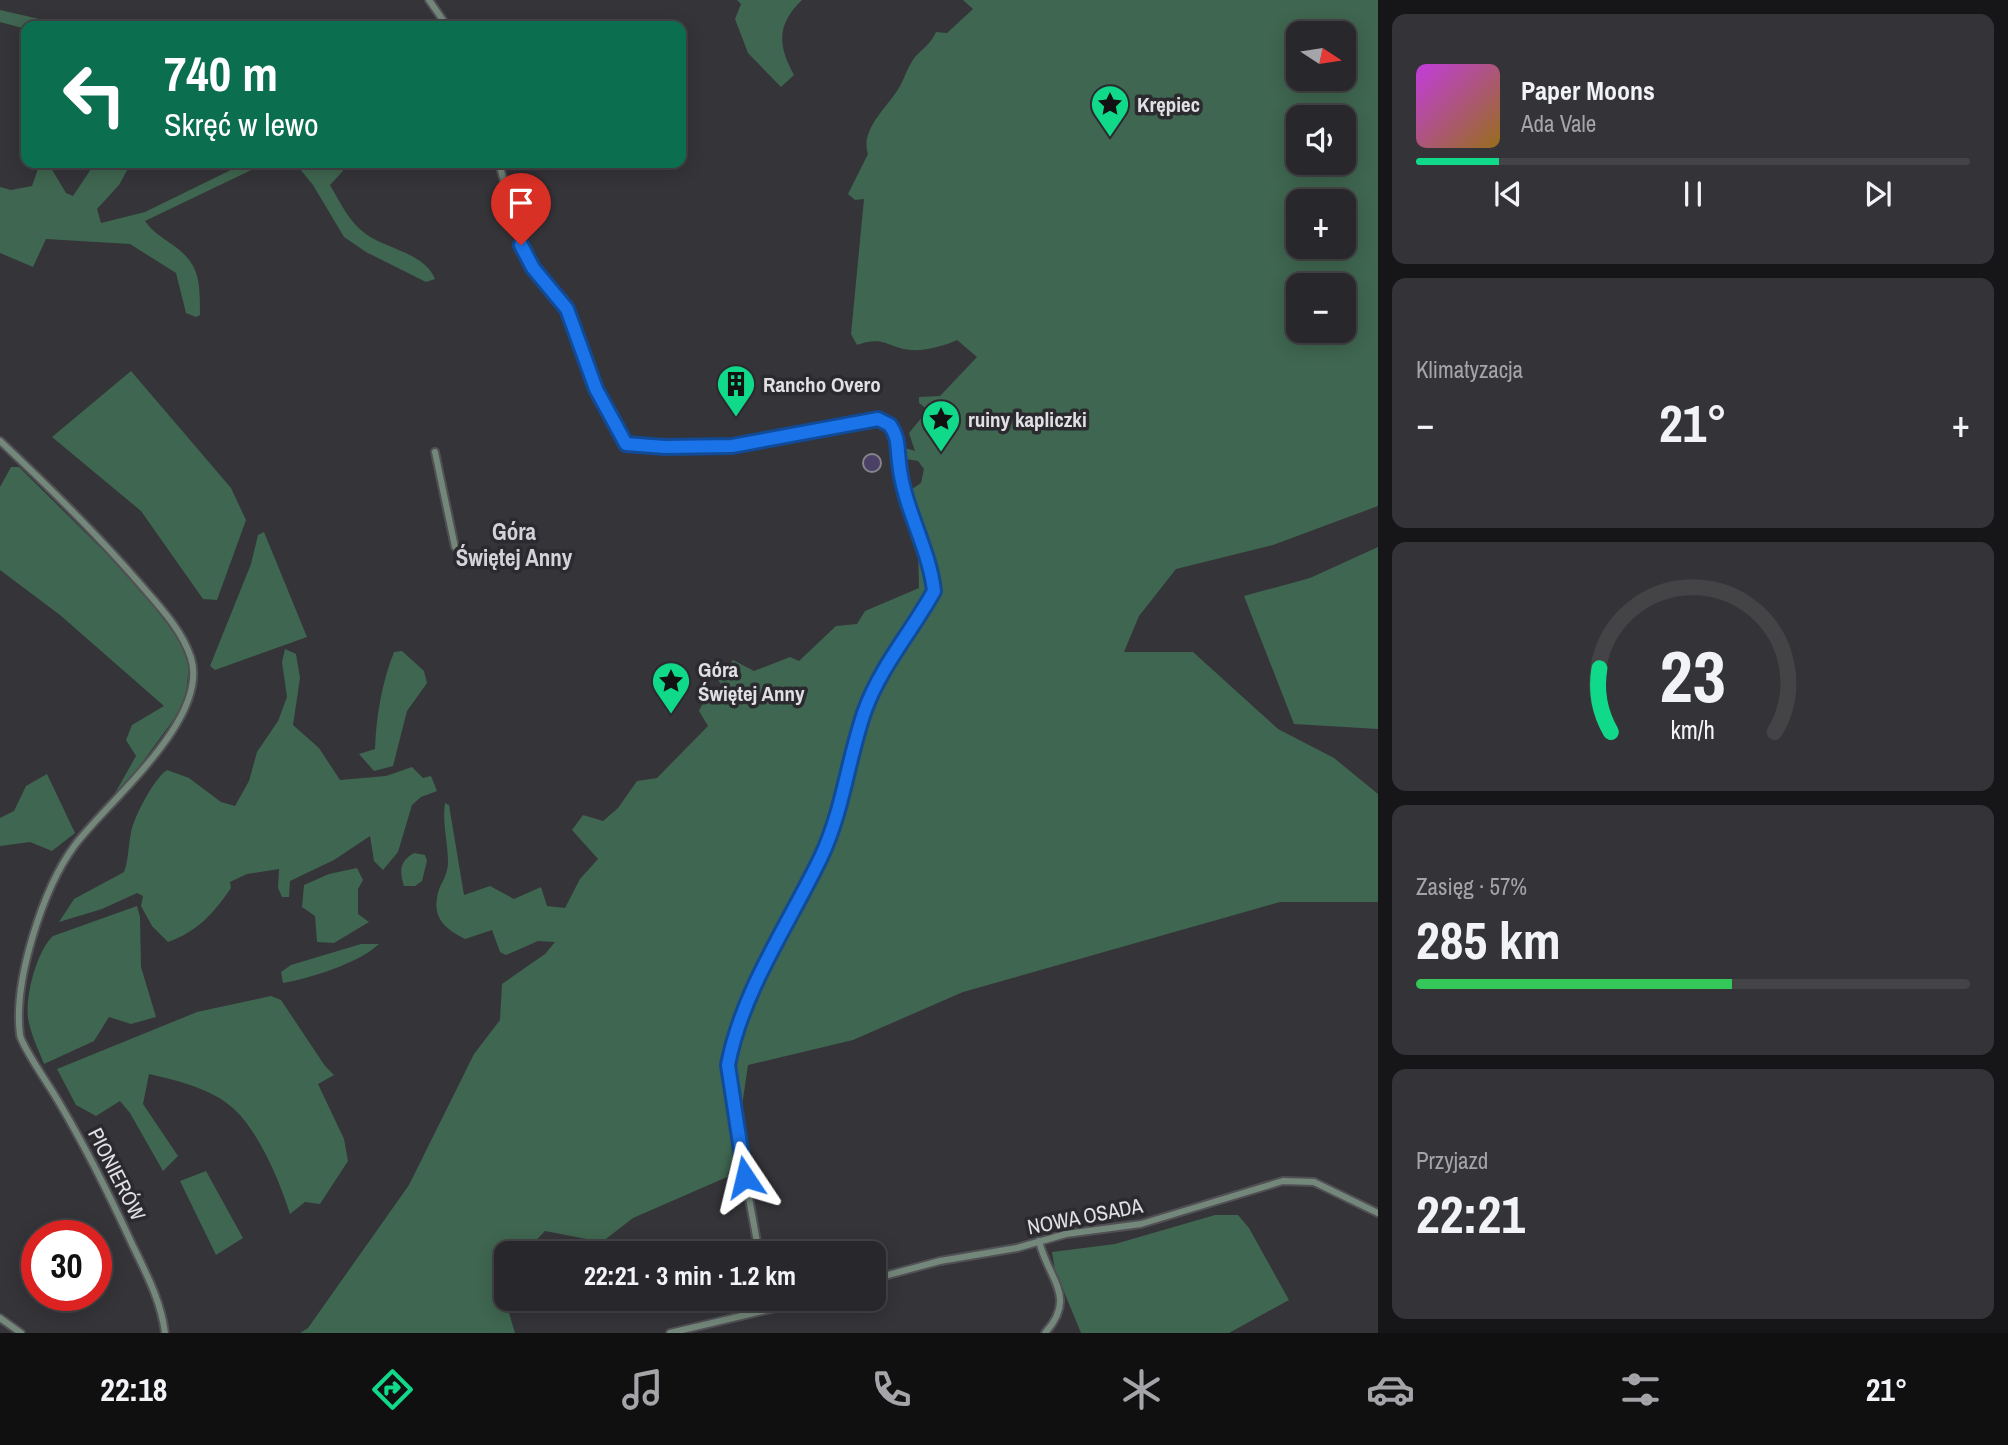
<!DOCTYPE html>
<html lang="pl">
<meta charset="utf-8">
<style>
body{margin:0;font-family:"Archivo Narrow",sans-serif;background:#343337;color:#f1f3f6;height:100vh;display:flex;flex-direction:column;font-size:26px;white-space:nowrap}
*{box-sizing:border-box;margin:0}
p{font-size:23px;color:#a5a5a9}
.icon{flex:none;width:38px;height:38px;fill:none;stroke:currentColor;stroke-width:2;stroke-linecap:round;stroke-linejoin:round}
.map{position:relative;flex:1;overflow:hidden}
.panel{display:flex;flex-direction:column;gap:14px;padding:14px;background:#161518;width:630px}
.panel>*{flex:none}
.hud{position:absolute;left:21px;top:21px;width:665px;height:147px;border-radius:14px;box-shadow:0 4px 18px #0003,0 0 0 2px #444447;background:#0b6e4f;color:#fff;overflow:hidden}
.needle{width:46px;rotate:102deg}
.controls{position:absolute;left:1286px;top:21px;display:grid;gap:14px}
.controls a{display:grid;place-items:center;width:70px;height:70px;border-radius:14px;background:#28272b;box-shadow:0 4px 18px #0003,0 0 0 2px #444447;font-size:35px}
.speed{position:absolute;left:21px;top:1220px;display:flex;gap:14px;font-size:35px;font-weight:700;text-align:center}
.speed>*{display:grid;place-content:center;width:91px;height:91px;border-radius:50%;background:#28272b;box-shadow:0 4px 18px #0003,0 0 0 2px #444447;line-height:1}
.speed .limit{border:10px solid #d22;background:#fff;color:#111}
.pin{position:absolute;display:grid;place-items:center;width:60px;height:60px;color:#fff;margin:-72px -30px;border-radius:50% 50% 50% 0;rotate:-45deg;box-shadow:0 0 7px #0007}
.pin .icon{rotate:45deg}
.me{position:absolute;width:77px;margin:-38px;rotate:350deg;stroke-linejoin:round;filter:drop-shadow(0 0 5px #0008)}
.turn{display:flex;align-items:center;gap:24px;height:147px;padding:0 28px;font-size:32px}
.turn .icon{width:91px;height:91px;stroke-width:2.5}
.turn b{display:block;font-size:49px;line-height:60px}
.big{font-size:52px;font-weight:700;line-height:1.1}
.panel .widget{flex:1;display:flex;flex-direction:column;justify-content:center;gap:10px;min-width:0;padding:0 24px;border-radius:14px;background:#343337}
.panel .dial{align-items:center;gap:0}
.dial svg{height:182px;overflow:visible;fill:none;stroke:#444447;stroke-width:7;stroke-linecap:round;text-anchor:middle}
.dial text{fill:#f1f3f6;stroke:none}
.song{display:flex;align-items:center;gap:21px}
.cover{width:84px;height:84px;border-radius:10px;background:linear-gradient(135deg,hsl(290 70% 55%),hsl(40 70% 35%))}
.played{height:7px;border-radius:4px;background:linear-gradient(90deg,#10d98a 15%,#444447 15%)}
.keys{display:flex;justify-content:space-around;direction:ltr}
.heat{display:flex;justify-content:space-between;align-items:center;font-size:38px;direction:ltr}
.charge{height:10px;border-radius:5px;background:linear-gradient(90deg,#34c759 57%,#444447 0)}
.trip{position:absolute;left:494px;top:1241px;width:392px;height:70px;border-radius:14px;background:#28272b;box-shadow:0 4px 18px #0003,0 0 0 2px #444447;font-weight:700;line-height:70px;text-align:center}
.dock{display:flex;height:112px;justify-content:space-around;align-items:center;background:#101011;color:#a5a5a9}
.dock .icon{width:49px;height:49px}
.dock .current{color:#10d98a}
.dock b{font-size:32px;color:#f1f3f6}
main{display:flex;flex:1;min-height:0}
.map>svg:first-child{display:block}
</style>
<main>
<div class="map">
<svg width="1378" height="1333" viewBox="0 0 1378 1333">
<rect width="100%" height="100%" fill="#353439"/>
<path fill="#3f6650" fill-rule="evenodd" d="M 737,0 L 802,0 C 776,25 778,46 794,75 L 781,87 L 748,53 L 735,19 L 741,4 Z
M 963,0 L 1378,0 L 1378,506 L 1273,545 L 1176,569 L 1139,616 L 1124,652 L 1193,652 L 1278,729 L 1334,758 L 1378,794 L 1378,902 L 1280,902 L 963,992 L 853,1040 L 748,1065 L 736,1147 L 727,1177 L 633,1218 L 602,1242 L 545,1231 L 524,1253 L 506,1253 L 506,1272 L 499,1279 L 515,1333 L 300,1333 L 308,1328 L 409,1185 L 474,1054 L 500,1020 L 502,984 L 545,954 L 555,942 L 538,941 L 506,955 L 500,952 L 492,930 L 465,939 C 448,930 433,920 437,898 C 438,885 448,878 448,862 C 448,842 442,823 445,803 L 449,805 L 464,895 L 490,886 L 514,899 L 541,887 L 547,906 L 565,908 L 580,879 L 598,859 L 572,830 L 583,815 L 603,821 L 618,808 L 637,781 L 657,778 L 708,726 L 699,711 L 703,703 L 711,697 L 717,705 L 730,697 L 718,680 L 733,660 L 754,671 L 790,657 L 799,661 L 836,626 L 857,624 L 865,611 L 919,588 L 918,548 L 909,491 L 921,483 L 924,469 L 918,461 L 906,459 L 905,448 L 915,451 L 909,433 L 928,410 L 919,403 L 919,397 L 940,396 L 977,357 L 957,340 C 944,346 926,351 912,350 C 886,348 886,335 857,345 L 851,334 L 864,199 L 855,200 L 848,194 L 868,154 C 860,131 885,109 897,91 C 904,81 907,67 915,57 C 924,47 929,46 936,32 L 947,33 L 973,9 ZM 1298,33 L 1344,33 L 1344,79 L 1298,79 ZM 1298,117 L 1344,117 L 1344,163 L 1298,163 ZM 1298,201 L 1344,201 L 1344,247 L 1298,247 ZM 1298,285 L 1344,285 L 1344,331 L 1298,331 Z
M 0,10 L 70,26 L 26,26 L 26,29 L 0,22 Z
M 40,163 L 48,163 L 66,193 L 73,196 L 95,163 L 131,163 L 119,185 L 97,209 L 101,223 L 145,212 L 245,163 L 266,163 L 145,221 C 152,231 160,236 170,243 C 200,263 200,280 200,315 L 196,317 L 186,313 L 176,273 L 130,244 L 46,239 L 33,267 L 0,253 L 0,187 L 11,190 L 32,186 Z
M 295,163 L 311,163 L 315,166 L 339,163 L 343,171 L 330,185 C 340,202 349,222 366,234 C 386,249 425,253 435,279 L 426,282 L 366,252 L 344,237 L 313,185 Z
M 131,371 L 231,488 L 246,520 L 217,600 L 203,599 L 141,511 L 52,437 Z
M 11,467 L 19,467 L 104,551 L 147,598 L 181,641 L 189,666 L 185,704 L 117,797 L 114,795 L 136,756 L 126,740 L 132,725 L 164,706 L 60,615 L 0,570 L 0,487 Z
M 264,532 L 307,637 L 215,670 L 210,666 L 251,564 L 258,535 Z
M 1378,547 L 1378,729 L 1294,724 L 1244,596 L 1310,578 Z
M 285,649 L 296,654 L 300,678 L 293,725 L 319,748 L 340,780 L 386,776 L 412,767 L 423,778 L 431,776 L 437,791 L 421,797 L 412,805 L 398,852 L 383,870 L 374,861 L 370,836 L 334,860 L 290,881 L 289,897 L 282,897 L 278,888 L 279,869 L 247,874 L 230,882 L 231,888 C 214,913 197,932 168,942 L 152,926 L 141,906 L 143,896 L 137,893 L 102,909 L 59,922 L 74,899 L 124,872 C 129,858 128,847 131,833 C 133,818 155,777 167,770 L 189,778 L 221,802 L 235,806 L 249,781 L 257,752 L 278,721 L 287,697 L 282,662 Z
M 402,651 L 424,671 L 427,683 L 407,711 L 393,766 L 374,771 L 359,754 L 375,749 C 376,717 382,682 394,652 Z
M 47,774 L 75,833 L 52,851 L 30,842 L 0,846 L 0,818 L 14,811 L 26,786 Z
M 414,853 L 425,855 L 427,861 L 422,881 L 415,886 L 404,886 C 399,870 400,861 414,853 Z
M 357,868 L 363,880 L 358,889 L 358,914 L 369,922 L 334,943 L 317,942 L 315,916 L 302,907 L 304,885 L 329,874 Z
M 137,906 L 140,917 L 141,967 L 156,1017 L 131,1024 L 109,1017 L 94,1041 L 44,1064 C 39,1051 32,1037 29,1023 C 23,1001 37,950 53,936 Z
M 361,944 L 379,944 C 359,963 311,978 283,983 L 281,972 L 291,965 Z
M 271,996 L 281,1000 L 325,1066 L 334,1075 L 318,1084 L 344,1139 L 348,1161 L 320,1204 L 305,1202 L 290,1214 C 280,1182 259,1132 234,1109 C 213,1089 176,1080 149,1074 L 143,1104 L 178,1156 L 163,1171 L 130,1113 L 120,1101 L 96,1116 L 76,1105 L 57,1069 L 197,1012 Z
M 206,1171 L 243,1238 L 216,1255 L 180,1181 Z
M 1215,1215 L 1238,1215 L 1249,1228 L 1289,1300 L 1229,1333 L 1081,1333 L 1055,1270 L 1052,1252 L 1115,1244 Z"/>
<path fill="#4b4167" stroke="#858489" stroke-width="2" d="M863 463a9 9 0 1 1 18 0a9 9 0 1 1-18 0Z"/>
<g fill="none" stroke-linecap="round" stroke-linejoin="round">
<g stroke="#515054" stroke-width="10">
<path id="minor" d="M 429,0 L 447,26
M 499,163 L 521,245 L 533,268 L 567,309 L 596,389 L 626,444 C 661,447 698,450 732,446 C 767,442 802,432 837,428 C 852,426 875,413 888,424 C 904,436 899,466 903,484 C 911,519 930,556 934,591 L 888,662 L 865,709 L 823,854 L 759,977 L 731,1049 L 728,1065 L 736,1126 L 759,1253
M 0,441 C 49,487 97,534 141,585 C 160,607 182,630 191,658 C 210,719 108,801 75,845 C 43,888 13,981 20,1035 C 22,1047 49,1085 57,1099 C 85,1146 109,1194 132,1244 C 146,1273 161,1301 165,1333
M 435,452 L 455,547
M 1039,1241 C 1048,1279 1078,1297 1045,1333
M 873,1279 L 940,1261 L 1017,1248 L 1066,1234 L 1141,1224 L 1283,1181 L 1314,1182 L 1378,1213
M 0,1318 L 21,1333
M 670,1333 L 817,1298"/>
</g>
<use href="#minor" stroke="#74877b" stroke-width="6"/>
</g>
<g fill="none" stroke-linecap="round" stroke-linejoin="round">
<g stroke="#114b97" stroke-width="18">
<path id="route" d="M 521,245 L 533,268 L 567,309 L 596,389 L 626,444 L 665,447 L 732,446 L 878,419 L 890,425 C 899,438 897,447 899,462 C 903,507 929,547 934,591 C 912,631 881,666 865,710 C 848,758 843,811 821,857 C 789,924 742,991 728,1065 L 745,1177"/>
</g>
<use href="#route" stroke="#1a73e8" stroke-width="12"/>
</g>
<defs>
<g id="sight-pin" transform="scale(2.0125)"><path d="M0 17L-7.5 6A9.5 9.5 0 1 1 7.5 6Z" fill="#10d98a" stroke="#2b2a2f"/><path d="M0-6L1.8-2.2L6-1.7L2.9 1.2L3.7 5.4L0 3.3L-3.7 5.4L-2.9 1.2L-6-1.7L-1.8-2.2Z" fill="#111"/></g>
<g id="building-pin" transform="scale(2.0125)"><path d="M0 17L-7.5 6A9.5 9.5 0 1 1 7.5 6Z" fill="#10d98a" stroke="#2b2a2f"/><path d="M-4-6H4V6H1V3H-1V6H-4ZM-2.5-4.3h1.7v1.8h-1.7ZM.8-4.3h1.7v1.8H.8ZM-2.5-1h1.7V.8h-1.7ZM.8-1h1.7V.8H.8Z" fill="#111"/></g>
</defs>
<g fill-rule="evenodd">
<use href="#sight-pin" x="1110" y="104"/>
<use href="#building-pin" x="736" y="384"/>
<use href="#sight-pin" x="941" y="419"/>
<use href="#sight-pin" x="671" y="681"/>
</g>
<g text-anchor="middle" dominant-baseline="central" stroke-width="7" stroke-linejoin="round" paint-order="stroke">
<g font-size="21" font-weight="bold" fill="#e1e0e3" stroke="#2b2a2f" text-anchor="start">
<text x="1137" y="104">Krępiec</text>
<text x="763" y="384">Rancho Overo</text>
<text x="968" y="419">ruiny kapliczki</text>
<text x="698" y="669">Góra<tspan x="698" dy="24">Świętej Anny</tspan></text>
</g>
<g font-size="21" fill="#e1e0e3" stroke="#2b2a2f">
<text transform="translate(117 1174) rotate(63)">PIONIERÓW</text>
<text transform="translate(1085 1216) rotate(-11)">NOWA OSADA</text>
</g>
<g font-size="23" font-weight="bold" fill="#d3d2d8" stroke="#2b2a2f">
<text x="514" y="531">Góra<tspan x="514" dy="26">Świętej Anny</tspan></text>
</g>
</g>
</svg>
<div class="controls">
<a><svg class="needle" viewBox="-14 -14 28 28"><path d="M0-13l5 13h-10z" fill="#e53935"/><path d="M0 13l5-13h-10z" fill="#a5a5a9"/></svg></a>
<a><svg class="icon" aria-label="sound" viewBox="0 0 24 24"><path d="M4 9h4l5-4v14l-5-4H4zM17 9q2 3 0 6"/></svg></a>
<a>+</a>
<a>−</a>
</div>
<div class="speed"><div class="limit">30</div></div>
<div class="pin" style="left:521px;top:245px;background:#d93025"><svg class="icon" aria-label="arrive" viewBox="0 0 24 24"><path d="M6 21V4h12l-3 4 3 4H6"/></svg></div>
<svg class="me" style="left:745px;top:1177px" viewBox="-20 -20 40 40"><path d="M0-17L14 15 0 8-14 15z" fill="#1a73e8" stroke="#fff" stroke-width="4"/></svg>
<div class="trip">22:21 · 3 min · 1.2 km</div>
<div class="hud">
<div class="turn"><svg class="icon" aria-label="left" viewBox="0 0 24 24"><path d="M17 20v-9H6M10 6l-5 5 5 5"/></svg><div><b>740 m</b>Skręć w lewo</div></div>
</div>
</div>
<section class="panel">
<div class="widget">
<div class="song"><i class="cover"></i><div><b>Paper Moons</b><p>Ada Vale</p></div></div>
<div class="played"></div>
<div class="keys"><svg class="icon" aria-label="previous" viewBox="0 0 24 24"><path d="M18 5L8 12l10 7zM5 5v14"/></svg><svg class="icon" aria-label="pause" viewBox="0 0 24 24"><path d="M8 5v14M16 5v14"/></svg><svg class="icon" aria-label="next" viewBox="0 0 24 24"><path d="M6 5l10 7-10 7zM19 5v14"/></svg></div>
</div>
<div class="widget"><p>Klimatyzacja</p>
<div class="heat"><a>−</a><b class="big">21°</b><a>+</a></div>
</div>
<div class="widget dial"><svg viewBox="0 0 100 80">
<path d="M14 69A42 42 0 1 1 86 69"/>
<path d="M14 69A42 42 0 0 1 9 41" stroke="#10d98a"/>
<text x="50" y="56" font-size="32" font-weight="700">23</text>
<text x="50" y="72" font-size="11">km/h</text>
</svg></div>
<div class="widget"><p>Zasięg · 57%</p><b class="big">285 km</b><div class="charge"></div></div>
<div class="widget"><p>Przyjazd</p><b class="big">22:21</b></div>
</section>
</main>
<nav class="dock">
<b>22:18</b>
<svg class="icon current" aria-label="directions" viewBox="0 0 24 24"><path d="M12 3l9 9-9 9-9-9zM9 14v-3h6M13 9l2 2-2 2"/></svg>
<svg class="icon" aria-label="music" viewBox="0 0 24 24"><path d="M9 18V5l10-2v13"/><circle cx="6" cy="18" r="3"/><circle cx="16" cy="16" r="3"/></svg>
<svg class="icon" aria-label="phone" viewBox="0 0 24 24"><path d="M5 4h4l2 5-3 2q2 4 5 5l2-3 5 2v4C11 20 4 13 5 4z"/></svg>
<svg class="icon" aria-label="climate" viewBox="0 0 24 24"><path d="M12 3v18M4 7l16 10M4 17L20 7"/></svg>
<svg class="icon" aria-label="car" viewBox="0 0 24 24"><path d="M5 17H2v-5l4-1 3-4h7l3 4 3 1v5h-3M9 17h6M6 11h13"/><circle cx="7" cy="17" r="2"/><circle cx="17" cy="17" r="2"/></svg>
<svg class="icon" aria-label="filters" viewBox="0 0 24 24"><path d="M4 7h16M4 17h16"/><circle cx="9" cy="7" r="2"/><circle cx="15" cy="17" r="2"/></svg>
<b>21°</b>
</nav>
